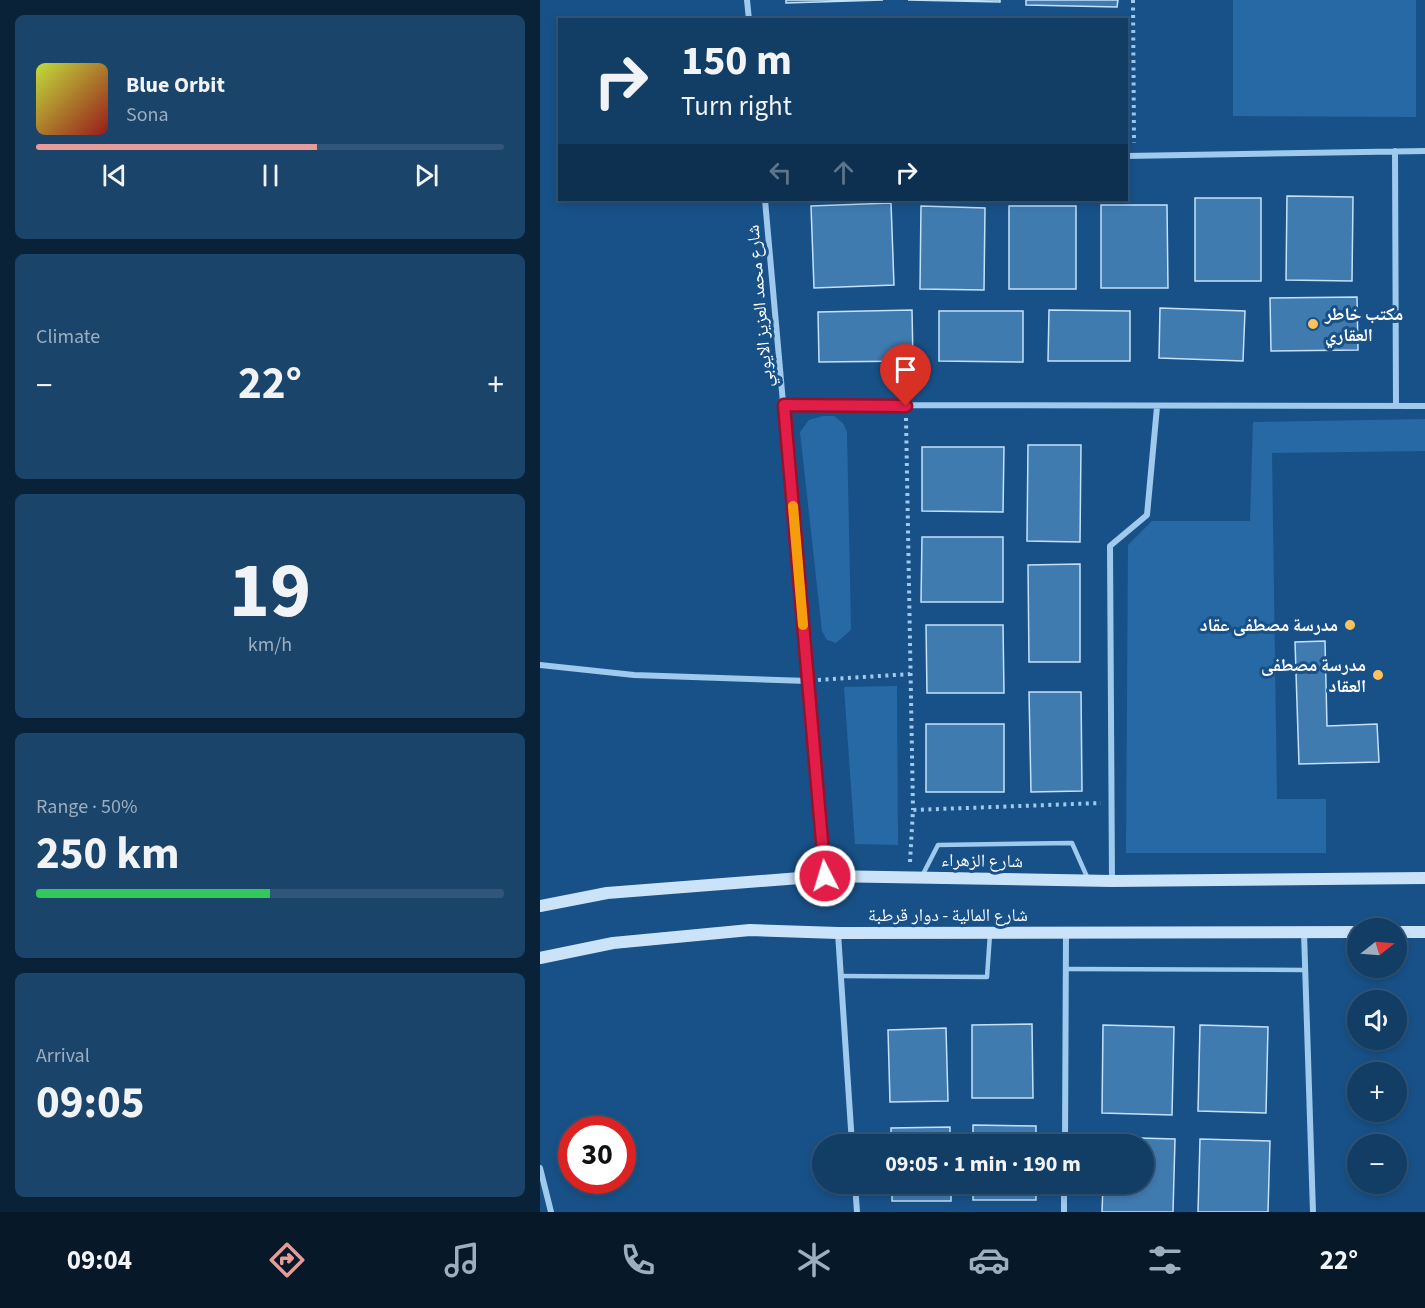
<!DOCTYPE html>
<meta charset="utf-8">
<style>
body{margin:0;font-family:"Source Sans 3","Noto Naskh Arabic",sans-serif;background:#1b446b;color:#f1f3f6;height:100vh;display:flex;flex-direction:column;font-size:22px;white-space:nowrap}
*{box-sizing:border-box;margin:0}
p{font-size:20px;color:#9caebf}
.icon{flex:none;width:33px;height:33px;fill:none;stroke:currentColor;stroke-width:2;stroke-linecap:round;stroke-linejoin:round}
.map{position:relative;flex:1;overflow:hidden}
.panel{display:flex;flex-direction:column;gap:15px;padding:15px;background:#0a2238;width:540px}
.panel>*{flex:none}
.banner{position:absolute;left:18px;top:18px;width:570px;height:183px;border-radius:0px;box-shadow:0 3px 9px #0003,0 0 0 2px #315679;background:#123d65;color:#f1f3f6;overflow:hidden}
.needle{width:39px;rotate:73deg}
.fabs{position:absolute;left:807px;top:918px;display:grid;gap:12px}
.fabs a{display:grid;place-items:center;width:60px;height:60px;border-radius:50%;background:#123d65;box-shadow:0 3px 9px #0003,0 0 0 2px #315679;font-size:30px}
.speed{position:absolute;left:18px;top:1116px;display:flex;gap:12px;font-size:30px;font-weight:700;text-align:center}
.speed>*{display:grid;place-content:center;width:78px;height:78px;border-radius:50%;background:#123d65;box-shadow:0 3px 9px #0003,0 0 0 2px #315679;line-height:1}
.speed .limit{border:9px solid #d22;background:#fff;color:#111}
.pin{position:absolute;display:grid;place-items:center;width:51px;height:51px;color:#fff;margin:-62px -26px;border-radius:50% 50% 50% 0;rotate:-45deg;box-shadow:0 0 6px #0007}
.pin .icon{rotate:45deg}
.me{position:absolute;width:66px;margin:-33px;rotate:355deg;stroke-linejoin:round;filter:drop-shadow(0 0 4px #0008)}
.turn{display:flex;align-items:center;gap:21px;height:126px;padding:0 24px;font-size:27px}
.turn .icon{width:78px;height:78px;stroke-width:2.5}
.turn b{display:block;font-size:42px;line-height:51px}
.lanes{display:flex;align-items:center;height:57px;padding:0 24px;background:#0003;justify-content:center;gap:30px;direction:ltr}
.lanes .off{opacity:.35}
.big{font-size:45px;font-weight:700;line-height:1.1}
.panel .widget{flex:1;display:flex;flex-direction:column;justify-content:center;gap:9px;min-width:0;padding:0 21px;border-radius:9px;background:#1b446b}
.panel .dial{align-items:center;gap:0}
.dial b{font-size:78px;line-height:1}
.song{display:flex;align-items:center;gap:18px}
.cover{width:72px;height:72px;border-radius:9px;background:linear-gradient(135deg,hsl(70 70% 55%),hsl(0 70% 35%))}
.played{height:6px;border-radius:3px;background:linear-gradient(90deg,#e69b98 60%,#315679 60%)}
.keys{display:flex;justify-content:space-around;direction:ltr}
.heat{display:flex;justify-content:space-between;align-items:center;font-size:33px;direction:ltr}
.charge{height:9px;border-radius:4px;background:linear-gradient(90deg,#34c759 50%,#315679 0)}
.trip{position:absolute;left:272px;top:1134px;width:342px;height:60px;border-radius:30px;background:#123d65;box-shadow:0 3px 9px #0003,0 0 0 2px #315679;font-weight:700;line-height:60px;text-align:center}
.tab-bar{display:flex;height:96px;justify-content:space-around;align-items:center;background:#071828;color:#9caebf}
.tab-bar .icon{width:42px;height:42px}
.tab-bar .current{color:#e69b98}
.tab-bar b{font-size:27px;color:#f1f3f6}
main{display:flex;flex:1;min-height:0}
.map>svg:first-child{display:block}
</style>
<main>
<section class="panel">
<div class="widget">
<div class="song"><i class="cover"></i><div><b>Blue Orbit</b><p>Sona</p></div></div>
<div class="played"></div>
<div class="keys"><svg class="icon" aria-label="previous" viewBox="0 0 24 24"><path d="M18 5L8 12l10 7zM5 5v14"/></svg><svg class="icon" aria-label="pause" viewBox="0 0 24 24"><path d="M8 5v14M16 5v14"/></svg><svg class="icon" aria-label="next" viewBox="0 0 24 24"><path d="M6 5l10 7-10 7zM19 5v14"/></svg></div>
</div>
<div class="widget"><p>Climate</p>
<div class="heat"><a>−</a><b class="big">22°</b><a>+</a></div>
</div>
<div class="widget dial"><b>19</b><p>km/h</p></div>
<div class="widget"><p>Range · 50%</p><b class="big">250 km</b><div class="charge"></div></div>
<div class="widget"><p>Arrival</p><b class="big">09:05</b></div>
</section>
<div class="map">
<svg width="885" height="1212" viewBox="0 0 885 1212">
<rect width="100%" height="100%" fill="#185187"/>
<path fill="#2769a4" d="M 693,0 L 876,0 L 876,117 L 693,116 Z
M 283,416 L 294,416 L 303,423 L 307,432 L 311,630 L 296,643 L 287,640 L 282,631 L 260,432 L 269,420 Z
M 885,419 L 885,451 L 732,453 L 737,799 L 786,799 L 786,853 L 586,853 L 588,545 L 612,521 L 710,521 L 713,422 Z
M 357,686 L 358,845 L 315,844 L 304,687 Z"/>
<path fill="#407bb0" stroke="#c4e1fa" stroke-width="1.5" d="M 246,0 L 343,0 L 246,3 Z
M 368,0 L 460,0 L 460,2 Z
M 486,0 L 578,0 L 577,7 L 486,5 Z
M 747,196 L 813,197 L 812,281 L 746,280 Z
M 655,198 L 721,198 L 721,281 L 655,281 Z
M 351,203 L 354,285 L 274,288 L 271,206 Z
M 561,205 L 627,205 L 628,288 L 561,288 Z
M 381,206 L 445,208 L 444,290 L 380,289 Z
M 469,206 L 536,206 L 536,289 L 469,289 Z
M 817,297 L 818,350 L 731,351 L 730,298 Z
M 620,308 L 705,311 L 703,361 L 619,358 Z
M 372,310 L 373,361 L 279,362 L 278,312 Z
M 509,310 L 590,311 L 590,361 L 508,361 Z
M 399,311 L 483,311 L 483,362 L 399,361 Z
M 488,445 L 541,445 L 540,542 L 487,541 Z
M 382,447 L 464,447 L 463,512 L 382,511 Z
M 382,537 L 463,537 L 463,602 L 381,602 Z
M 540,564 L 540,662 L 489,662 L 488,565 Z
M 386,625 L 463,625 L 464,693 L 387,693 Z
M 785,641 L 787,726 L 837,724 L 839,762 L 759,764 L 755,642 Z
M 489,692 L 541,692 L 542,791 L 491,792 Z
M 386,724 L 464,724 L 464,792 L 386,792 Z
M 492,1024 L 493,1098 L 432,1098 L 432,1025 Z
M 563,1025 L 634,1027 L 632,1115 L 562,1113 Z
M 660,1025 L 728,1027 L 726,1113 L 658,1111 Z
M 406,1028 L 408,1101 L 350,1102 L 348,1030 Z
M 433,1125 L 496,1126 L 496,1144 L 433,1144 Z
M 410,1127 L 410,1144 L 351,1144 L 351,1128 Z
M 564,1137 L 635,1139 L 633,1212 L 562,1212 L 563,1184 L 603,1184 L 603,1144 L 564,1144 Z
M 660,1139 L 730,1141 L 728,1212 L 658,1212 Z
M 352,1184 L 411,1184 L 411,1201 L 352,1201 Z
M 433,1184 L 496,1184 L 496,1200 L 433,1200 Z"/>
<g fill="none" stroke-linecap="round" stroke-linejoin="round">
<path stroke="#9fc9ed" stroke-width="4" stroke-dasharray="3 4.5" stroke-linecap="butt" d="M 593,0 L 594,143
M 366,418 L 373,810
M 278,680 L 370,674
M 370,862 L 373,810 L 561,803"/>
<path stroke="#9fc9ed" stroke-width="4.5" d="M 382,876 L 398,845 L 532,843 L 548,879
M 526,969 L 765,970
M 301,976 L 447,977 L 450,934"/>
<path stroke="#9fc9ed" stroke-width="6" d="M 207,0 L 209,20
M 855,151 L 856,406
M 586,156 L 885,151
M 225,200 L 285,876
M 244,405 L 885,406
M 0,665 L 94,675 L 268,681
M 572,881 L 570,546 L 607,515 L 617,407
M 298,933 L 312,1144
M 764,933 L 773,1212
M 525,1144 L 526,933
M 0,1168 L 11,1212
M 315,1184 L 317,1212
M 524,1212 L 524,1184"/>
<path stroke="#cbe3f9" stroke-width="12" d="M 0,906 L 67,893 L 285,876 L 572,881 L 885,878
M 856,932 L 885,932
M 0,958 L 73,943 L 210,930 L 298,933 L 818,932"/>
</g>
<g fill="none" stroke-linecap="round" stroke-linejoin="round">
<g stroke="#92132f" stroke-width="15">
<path id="route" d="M 285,876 L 244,405 L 366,406"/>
</g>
<use href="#route" stroke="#e11d48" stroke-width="10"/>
<path stroke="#f59e0b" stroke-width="10" d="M 253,506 L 263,625"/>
</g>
<g fill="#ffc25b" stroke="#185187" stroke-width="2">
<circle cx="773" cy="324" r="6"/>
<circle cx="810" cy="625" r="6"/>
<circle cx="838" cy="675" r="6"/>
</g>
<g text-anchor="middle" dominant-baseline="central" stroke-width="6" stroke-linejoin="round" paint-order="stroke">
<g font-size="18" fill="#fff" stroke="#185187">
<text transform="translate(220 306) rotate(-95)">شارع محمد العزيز الايوبي</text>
<text transform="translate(442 861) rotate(1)">شارع الزهراء</text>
<text x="408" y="915">شارع المالية - دوار قرطبة</text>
</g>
<g font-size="18" font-weight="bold" fill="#fff" stroke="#185187" text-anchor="end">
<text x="785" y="314" text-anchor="start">مكتب خاطر<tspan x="785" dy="21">العقاري</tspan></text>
<text x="798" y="625">مدرسة مصطفى عقاد</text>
<text x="826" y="665">مدرسة مصطفى<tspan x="826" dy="21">العقاد</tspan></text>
</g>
</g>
</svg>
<div class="fabs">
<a><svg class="needle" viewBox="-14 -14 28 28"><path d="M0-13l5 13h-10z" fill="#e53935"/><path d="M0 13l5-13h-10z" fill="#9caebf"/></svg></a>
<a><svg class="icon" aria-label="sound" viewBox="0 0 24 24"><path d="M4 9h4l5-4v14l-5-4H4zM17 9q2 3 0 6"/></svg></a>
<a>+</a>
<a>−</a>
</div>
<div class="speed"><div class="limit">30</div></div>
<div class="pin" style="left:366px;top:406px;background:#d93025"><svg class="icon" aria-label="arrive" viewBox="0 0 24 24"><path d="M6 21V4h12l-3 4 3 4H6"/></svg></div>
<svg class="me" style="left:285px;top:876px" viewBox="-20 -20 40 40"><circle r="17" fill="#e11d48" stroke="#fff" stroke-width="3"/><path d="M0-11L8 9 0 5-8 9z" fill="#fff"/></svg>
<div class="trip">09:05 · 1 min · 190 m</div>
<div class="banner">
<div class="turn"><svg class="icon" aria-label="right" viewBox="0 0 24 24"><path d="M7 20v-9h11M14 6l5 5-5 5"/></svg><div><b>150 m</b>Turn right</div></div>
<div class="lanes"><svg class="icon off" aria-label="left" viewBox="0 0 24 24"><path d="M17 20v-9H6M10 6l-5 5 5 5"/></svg><svg class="icon off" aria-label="ahead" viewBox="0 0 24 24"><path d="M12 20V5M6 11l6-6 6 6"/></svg><svg class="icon" aria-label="right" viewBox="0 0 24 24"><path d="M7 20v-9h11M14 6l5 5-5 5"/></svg></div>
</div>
</div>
</main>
<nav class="tab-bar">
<b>09:04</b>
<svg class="icon current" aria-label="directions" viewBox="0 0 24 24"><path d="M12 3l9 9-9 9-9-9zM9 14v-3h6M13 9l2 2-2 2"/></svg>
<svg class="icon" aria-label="music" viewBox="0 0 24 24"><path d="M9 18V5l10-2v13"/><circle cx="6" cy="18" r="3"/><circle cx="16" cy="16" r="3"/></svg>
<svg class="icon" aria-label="phone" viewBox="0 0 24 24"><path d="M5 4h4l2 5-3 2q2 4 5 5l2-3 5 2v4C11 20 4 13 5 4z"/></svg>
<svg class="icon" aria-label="climate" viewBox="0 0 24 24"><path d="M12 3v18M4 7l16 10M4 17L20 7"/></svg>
<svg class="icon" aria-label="car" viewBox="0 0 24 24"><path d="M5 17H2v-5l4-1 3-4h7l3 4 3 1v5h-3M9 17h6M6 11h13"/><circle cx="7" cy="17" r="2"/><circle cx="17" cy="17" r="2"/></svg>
<svg class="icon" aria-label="filters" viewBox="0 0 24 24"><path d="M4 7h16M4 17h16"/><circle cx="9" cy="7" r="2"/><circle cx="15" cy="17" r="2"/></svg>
<b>22°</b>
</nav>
